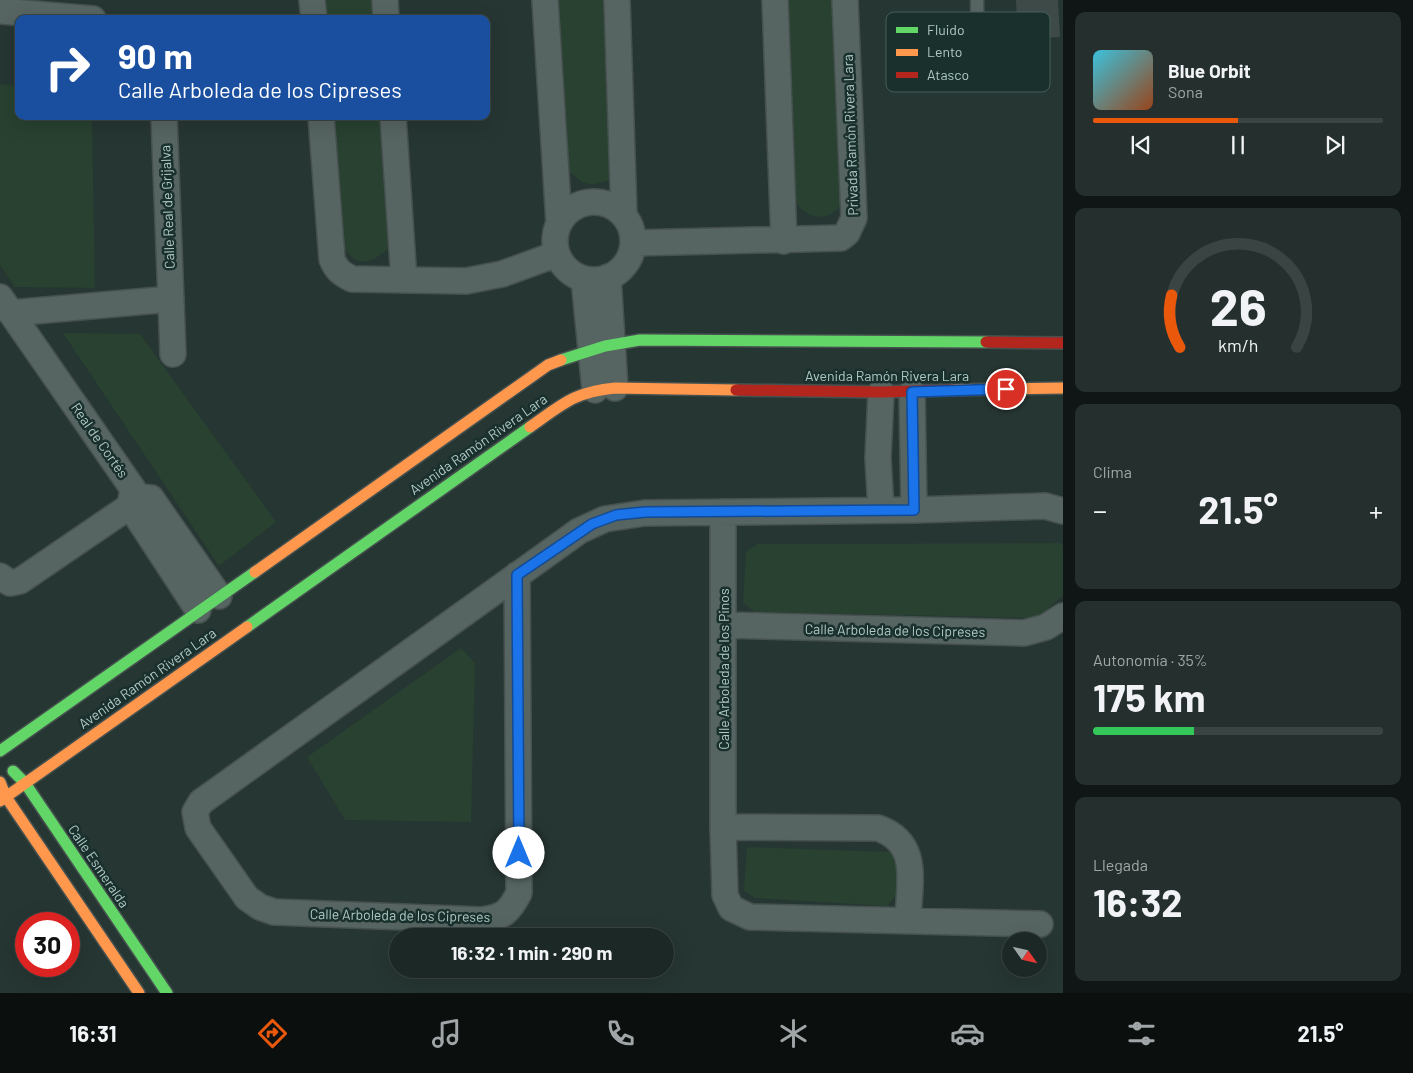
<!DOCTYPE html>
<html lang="es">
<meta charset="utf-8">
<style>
body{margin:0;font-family:Barlow,sans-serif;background:#25302e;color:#f1f3f6;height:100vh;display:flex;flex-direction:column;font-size:19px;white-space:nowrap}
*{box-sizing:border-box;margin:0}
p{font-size:16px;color:#a0a6a7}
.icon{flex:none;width:28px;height:28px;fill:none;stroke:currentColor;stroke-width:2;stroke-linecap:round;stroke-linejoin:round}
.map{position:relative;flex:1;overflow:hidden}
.details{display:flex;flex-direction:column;gap:12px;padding:12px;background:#0f1615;width:350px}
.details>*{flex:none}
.banner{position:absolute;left:15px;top:15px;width:475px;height:105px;border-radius:10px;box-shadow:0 5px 20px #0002,0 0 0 1px #3a4443;background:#1a4fa0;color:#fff;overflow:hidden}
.needle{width:32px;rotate:124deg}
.buttons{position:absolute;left:1002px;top:932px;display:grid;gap:10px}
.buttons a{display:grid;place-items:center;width:45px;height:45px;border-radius:50%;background:#1c2826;box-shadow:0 5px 20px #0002,0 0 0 1px #3a4443;font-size:25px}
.speed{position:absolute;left:15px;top:912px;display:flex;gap:10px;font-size:25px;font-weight:700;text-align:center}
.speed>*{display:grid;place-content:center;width:65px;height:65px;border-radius:50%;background:#1c2826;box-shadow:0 5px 20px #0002,0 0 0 1px #3a4443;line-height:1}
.speed .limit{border:8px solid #d22;background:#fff;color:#111}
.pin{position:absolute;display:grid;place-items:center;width:42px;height:42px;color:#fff;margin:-21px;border:2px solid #fff;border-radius:50%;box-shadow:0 1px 5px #0007}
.me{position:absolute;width:55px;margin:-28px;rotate:0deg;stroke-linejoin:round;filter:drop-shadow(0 0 4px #0008)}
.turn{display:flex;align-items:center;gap:18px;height:105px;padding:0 20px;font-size:22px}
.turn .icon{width:65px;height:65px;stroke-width:2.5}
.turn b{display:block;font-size:35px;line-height:42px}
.big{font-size:38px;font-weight:700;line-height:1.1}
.details .widget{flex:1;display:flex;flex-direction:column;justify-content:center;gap:8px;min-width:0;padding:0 18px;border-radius:10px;background:#25302e}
.details .dial{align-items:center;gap:0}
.dial svg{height:130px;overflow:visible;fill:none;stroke:#3a4443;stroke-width:7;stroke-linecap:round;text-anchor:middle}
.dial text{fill:#f1f3f6;stroke:none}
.song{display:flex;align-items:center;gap:15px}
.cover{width:60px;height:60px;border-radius:8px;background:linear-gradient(135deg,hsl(190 70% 55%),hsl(20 70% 35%))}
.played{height:5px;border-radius:2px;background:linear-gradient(90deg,#ea580c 50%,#3a4443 50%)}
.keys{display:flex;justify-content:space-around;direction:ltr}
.heat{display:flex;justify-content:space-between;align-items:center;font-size:28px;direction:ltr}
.charge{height:8px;border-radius:4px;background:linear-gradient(90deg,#34c759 35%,#3a4443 0)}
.trip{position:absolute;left:389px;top:928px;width:285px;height:50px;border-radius:25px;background:#1c2826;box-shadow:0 5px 20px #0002,0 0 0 1px #3a4443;font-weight:700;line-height:50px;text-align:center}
.dock{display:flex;height:80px;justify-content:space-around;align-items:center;background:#0b100f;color:#a0a6a7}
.dock .icon{width:35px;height:35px}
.dock .current{color:#ea580c}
.dock b{font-size:22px;color:#f1f3f6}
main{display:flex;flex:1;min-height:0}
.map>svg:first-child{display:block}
</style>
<main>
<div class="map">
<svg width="1063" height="993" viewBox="0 0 1063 993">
<rect width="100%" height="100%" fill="#263633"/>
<path fill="#284130" d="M 326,0 L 372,0 L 373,19 L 327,19 Z
M 557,0 L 605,0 L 613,171 L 609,180 C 589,188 582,184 567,169 Z
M 784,0 L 835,0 L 842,204 C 827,224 805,219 794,199 Z
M 0,84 L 19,86 L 19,116 L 92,116 L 95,288 L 15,287 L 0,265 Z
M 332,116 L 379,116 L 388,249 C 367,267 355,267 340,242 Z
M 63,333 L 140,334 L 276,522 L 219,566 Z
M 1060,543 L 1063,546 L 1063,595 L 1038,618 L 755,612 L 743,603 L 746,552 L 757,544 Z
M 461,648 L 475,663 L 471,822 L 345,820 L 307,757 Z
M 747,847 L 890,852 L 898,862 L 897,894 L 887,906 L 755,898 L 744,891 Z"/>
<path fill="#3d4a48" d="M 1016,0 L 1058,0 L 1060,37 L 1018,39 Z"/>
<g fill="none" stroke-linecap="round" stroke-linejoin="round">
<g stroke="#46514f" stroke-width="15">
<path id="lane" d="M 977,0 L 978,42"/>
</g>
<g stroke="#46514f" stroke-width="28">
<path id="street" d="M 312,0 L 314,19
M 385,0 L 386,19
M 545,0 L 559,223
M 617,0 L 624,215
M 775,0 L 784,241
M 0,11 L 93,19
M 164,116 L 173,354
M 321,116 L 332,259 C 336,270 342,274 352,279 L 466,281 L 502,274 L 557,254
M 393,116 L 404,280
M555 241a39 39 0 1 1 78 0a39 39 0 1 1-78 0Z
M 633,243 L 841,238 L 847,233 L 854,218 L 845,0
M 608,277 L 615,388
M 584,279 L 595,390
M 0,297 L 133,489 L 130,506 L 20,581 L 10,583 L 0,576
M 11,313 L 171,299
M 881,392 L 878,458 L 881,510
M 912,392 L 914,510
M 132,496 L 151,498 L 219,596
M 130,506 L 198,610
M 723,512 L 723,827 L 725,895 L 731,908 L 750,917 L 1040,924
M 517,575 L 519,893 C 509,912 504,917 482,920 L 274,912 L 260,907 L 247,898 L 198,828 L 195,812 L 201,802 L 579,531 L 605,519 L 645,513 L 914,510 L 1045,506 L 1063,511
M 723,625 L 1024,633 L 1046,627 L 1063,616
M 723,827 L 878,828 C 921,843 909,883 908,920"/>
</g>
<g stroke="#46514f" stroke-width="14">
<path id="fast" d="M 561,360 L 605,346 L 640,340 L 986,342
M 247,627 L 530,427
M 0,751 L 255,572
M 13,771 L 25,783 L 167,993"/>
</g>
<g stroke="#46514f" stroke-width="14">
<path id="slow" d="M 952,390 L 1063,388
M 530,427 C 563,404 574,392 615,388 L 736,390
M 255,572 L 548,365 L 561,360
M 0,782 L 6,797 L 139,993
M 0,801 L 247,627"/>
</g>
<g stroke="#46514f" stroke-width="14">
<path id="jam" d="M 986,342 L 1063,343
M 736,390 L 881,392 L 952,390"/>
</g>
<use href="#lane" stroke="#566462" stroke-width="12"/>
<use href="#street" stroke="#566462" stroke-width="25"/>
<use href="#fast" stroke="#63d668" stroke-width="11"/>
<use href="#slow" stroke="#ff974d" stroke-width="11"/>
<use href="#jam" stroke="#b3261e" stroke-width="11"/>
</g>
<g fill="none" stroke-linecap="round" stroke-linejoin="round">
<g stroke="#114b97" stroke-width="12">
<path id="route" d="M 519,853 L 517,575 L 592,524 L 616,515 L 645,512 L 914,510 L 912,392 L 1006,389"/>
</g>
<use href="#route" stroke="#1a73e8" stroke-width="9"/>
</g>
<g text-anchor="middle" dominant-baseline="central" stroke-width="5" stroke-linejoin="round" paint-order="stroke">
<g font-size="14" fill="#afc8c5" stroke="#19302d">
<text transform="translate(850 135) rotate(-92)">Privada Ramón Rivera Lara</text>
<text transform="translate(167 207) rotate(-92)">Calle Real de Grijalva</text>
<text x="887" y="375">Avenida Ramón Rivera Lara</text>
<text transform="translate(100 440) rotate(55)">Real de Cortés</text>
<text transform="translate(478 444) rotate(-35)">Avenida Ramón Rivera Lara</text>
<text transform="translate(895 630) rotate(1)">Calle Arboleda de los Cipreses</text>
<text transform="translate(723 669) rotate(-90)">Calle Arboleda de los Pinos</text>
<text transform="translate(147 678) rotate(-35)">Avenida Ramón Rivera Lara</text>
<text transform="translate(99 866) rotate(56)">Calle Esmeralda</text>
<text transform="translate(400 915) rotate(1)">Calle Arboleda de los Cipreses</text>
</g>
</g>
<rect x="886" y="12" width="164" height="80" rx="8" fill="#19302d" stroke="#465e5b" stroke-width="1"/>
<rect x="896" y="27" width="22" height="6" fill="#63d668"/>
<rect x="896" y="49" width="22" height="7" fill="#ff974d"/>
<rect x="896" y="72" width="22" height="6" fill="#b3261e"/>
<g font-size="14" fill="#afc8c5">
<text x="927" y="35">Fluido</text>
<text x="927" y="57">Lento</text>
<text x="927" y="80">Atasco</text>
</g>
</svg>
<div class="buttons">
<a><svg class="needle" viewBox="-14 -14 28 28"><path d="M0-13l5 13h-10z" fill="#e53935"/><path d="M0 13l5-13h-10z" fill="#a0a6a7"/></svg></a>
</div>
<div class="speed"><div class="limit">30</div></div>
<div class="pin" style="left:1006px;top:389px;background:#d93025"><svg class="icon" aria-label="arrive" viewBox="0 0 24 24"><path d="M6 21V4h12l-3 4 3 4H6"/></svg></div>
<svg class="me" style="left:519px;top:853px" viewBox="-20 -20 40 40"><circle r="19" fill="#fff"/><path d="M0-13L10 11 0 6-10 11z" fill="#1a73e8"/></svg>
<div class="trip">16:32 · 1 min · 290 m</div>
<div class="banner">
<div class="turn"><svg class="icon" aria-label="right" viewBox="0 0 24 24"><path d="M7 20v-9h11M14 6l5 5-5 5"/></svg><div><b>90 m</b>Calle Arboleda de los Cipreses</div></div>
</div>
</div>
<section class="details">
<div class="widget">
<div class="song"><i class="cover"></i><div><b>Blue Orbit</b><p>Sona</p></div></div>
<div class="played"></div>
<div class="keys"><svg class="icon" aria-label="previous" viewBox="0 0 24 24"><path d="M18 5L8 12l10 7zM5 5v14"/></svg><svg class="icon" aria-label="pause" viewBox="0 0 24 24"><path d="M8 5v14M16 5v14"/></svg><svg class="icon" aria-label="next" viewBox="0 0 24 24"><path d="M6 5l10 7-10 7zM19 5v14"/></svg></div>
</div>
<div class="widget dial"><svg viewBox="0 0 100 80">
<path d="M14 69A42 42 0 1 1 86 69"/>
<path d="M14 69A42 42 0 0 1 9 37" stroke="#ea580c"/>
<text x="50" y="56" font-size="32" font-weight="700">26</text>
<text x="50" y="72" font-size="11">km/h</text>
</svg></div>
<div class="widget"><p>Clima</p>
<div class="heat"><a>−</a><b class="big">21.5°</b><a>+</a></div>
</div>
<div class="widget"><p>Autonomía · 35%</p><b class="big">175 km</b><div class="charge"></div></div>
<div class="widget"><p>Llegada</p><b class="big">16:32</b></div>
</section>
</main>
<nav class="dock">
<b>16:31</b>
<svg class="icon current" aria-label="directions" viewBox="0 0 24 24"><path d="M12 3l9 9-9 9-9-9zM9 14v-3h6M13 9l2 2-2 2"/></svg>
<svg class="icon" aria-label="music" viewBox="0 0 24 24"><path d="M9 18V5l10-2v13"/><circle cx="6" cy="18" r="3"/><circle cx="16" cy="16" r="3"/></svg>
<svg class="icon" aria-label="phone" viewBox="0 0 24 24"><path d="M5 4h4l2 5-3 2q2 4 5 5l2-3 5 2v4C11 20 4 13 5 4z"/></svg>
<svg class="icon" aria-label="climate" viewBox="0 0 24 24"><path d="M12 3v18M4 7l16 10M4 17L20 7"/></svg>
<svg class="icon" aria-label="car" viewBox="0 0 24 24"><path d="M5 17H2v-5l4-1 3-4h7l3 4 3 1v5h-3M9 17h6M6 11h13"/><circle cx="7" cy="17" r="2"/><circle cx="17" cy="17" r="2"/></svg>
<svg class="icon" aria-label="filters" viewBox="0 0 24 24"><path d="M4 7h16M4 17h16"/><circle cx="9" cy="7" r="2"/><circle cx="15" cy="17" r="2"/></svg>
<b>21.5°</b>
</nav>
